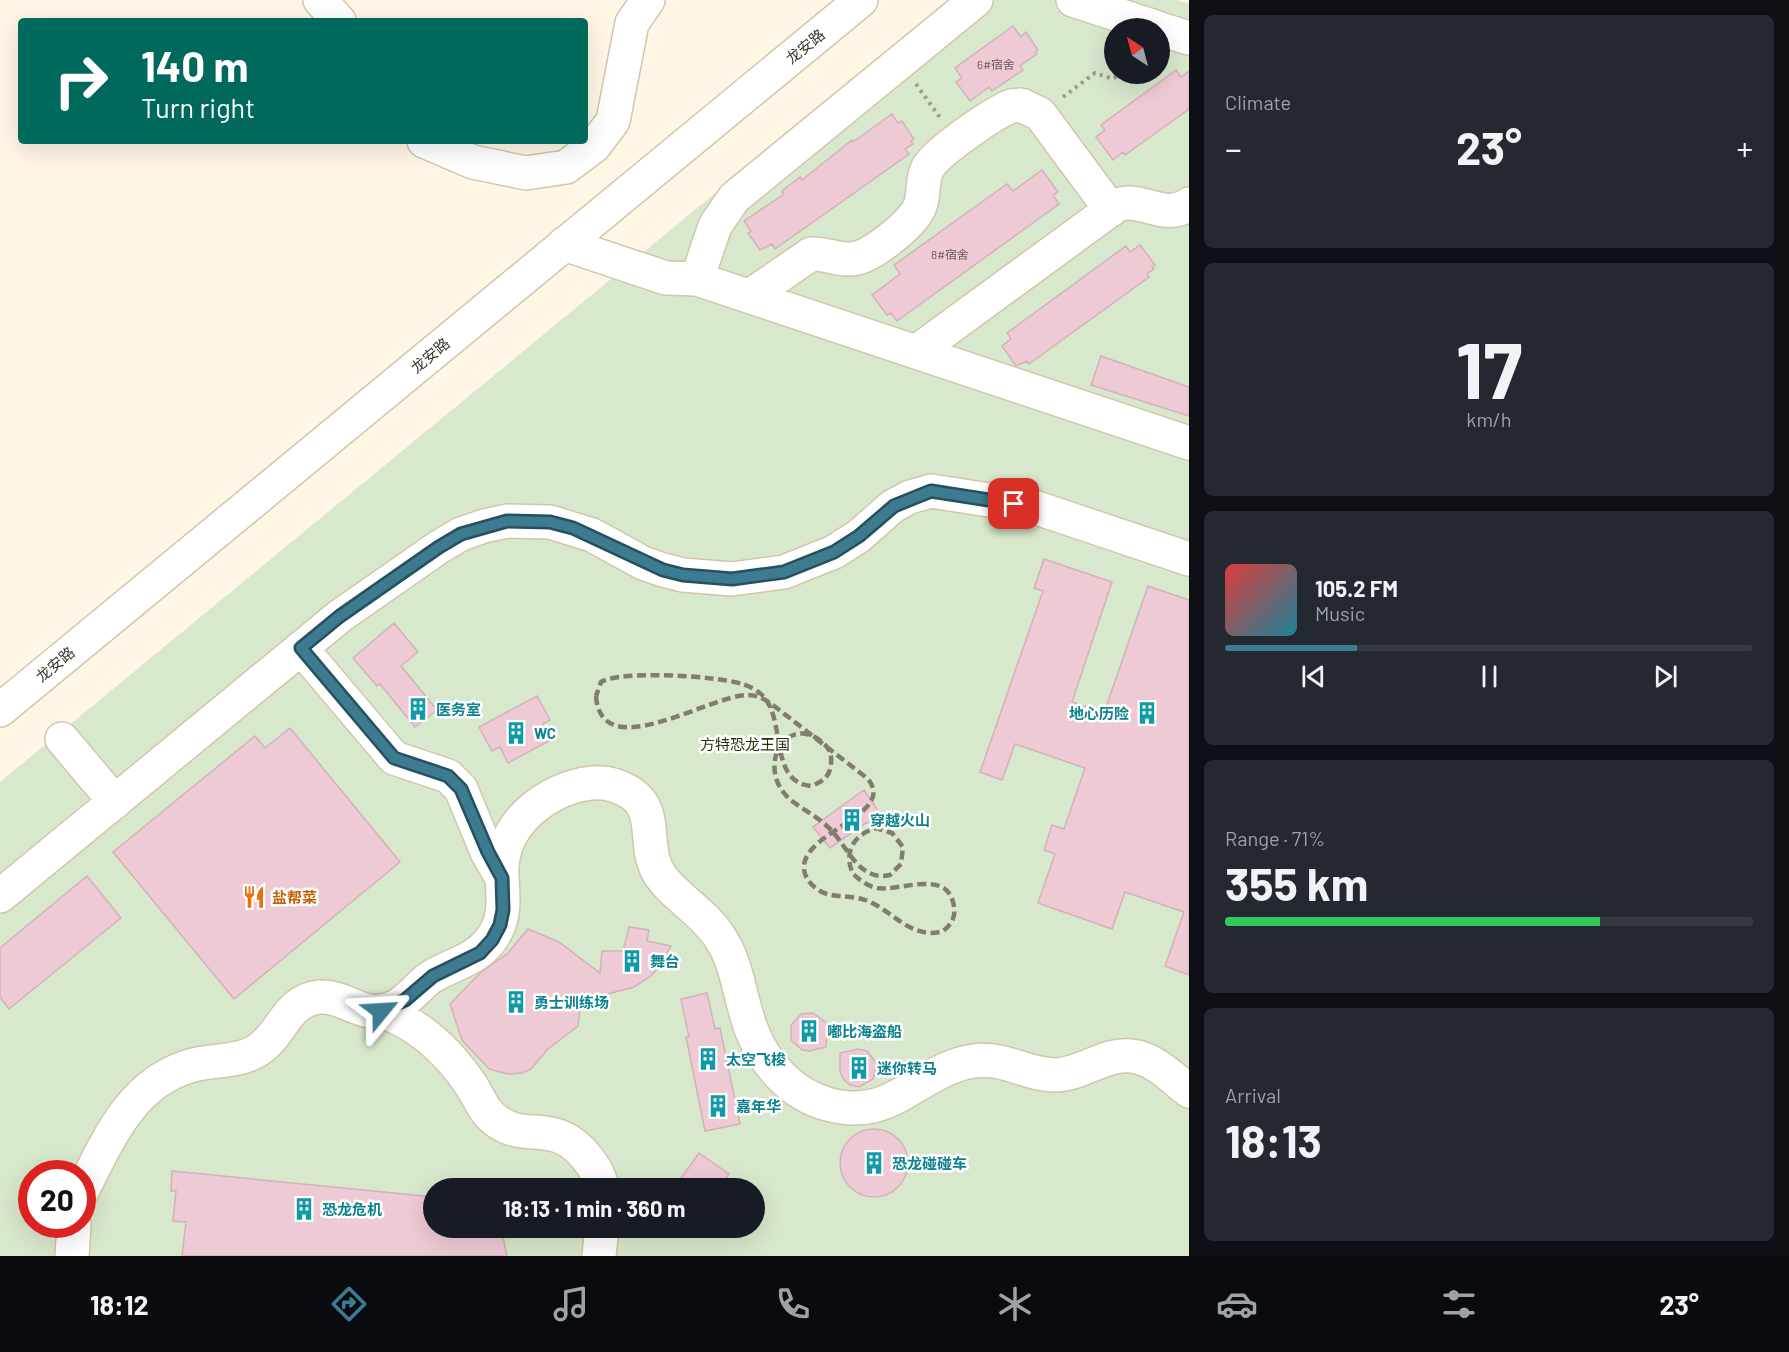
<!DOCTYPE html>
<meta charset="utf-8">
<style>
body{margin:0;font-family:Barlow,"Noto Sans SC",sans-serif;background:#242831;color:#f1f3f6;height:100vh;display:flex;flex-direction:column;font-size:22px;white-space:nowrap}
*{box-sizing:border-box;margin:0}
p{font-size:20px;color:#9ea1a6}
.icon{flex:none;width:33px;height:33px;fill:none;stroke:currentColor;stroke-width:2;stroke-linecap:round;stroke-linejoin:round}
.map{position:relative;flex:1;overflow:hidden}
.details{display:flex;flex-direction:column;gap:15px;padding:15px;background:#0d0f14;width:600px}
.details>*{flex:none}
.guide{position:absolute;left:18px;top:18px;width:570px;height:126px;border-radius:6px;box-shadow:0 6px 24px #0002;background:#00695c;color:#fff;overflow:hidden}
.needle{width:39px;rotate:324deg}
.controls{position:absolute;left:1104px;top:18px;display:grid;gap:12px}
.controls a{display:grid;place-items:center;width:66px;height:66px;border-radius:50%;background:#171b24;box-shadow:0 6px 24px #0002;font-size:30px}
.speed{position:absolute;left:18px;top:1160px;display:flex;gap:12px;font-size:30px;font-weight:700;text-align:center}
.speed>*{display:grid;place-content:center;width:78px;height:78px;border-radius:50%;background:#171b24;box-shadow:0 6px 24px #0002;line-height:1}
.speed .limit{border:9px solid #d22;background:#fff;color:#111}
.pin{position:absolute;display:grid;place-items:center;width:51px;height:51px;color:#fff;margin:-26px;border-radius:12px;box-shadow:0 3px 9px #0006}
.me{position:absolute;width:66px;margin:-33px;rotate:63deg;stroke-linejoin:round;filter:drop-shadow(0 0 4px #0008)}
.turn{display:flex;align-items:center;gap:21px;height:126px;padding:0 24px;font-size:27px}
.turn .icon{width:78px;height:78px;stroke-width:2.5}
.turn b{display:block;font-size:42px;line-height:51px}
.big{font-size:45px;font-weight:700;line-height:1.1}
.details .tile{flex:1;display:flex;flex-direction:column;justify-content:center;gap:9px;min-width:0;padding:0 21px;border-radius:9px;background:#242831}
.details .dial{align-items:center;gap:0}
.dial b{font-size:78px;line-height:1}
.song{display:flex;align-items:center;gap:18px}
.cover{width:72px;height:72px;border-radius:9px;background:linear-gradient(135deg,hsl(0 70% 55%),hsl(190 70% 35%))}
.played{height:6px;border-radius:3px;background:linear-gradient(90deg,#3c7b90 25%,#363941 25%)}
.keys{display:flex;justify-content:space-around;direction:ltr}
.heat{display:flex;justify-content:space-between;align-items:center;font-size:33px;direction:ltr}
.charge{height:9px;border-radius:4px;background:linear-gradient(90deg,#34c759 71%,#363941 0)}
.trip{position:absolute;left:423px;top:1178px;width:342px;height:60px;border-radius:30px;background:#171b24;box-shadow:0 6px 24px #0002;font-weight:700;line-height:60px;text-align:center}
.dock{display:flex;height:96px;justify-content:space-around;align-items:center;background:#090b0e;color:#9ea1a6}
.dock .icon{width:42px;height:42px}
.dock .on{color:#3c7b90}
.dock b{font-size:27px;color:#f1f3f6}
main{display:flex;flex:1;min-height:0}
.map>svg:first-child{display:block}
</style>
<main>
<div class="map">
<svg width="1189" height="1256" viewBox="0 0 1189 1256">
<rect width="100%" height="100%" fill="#fff6e5"/>
<path fill="#d8e8cd" fill-rule="evenodd" d="M 950,0 L 1177,0 L 1189,4 L 1189,1256 L 0,1256 L 0,782 ZM 1114,28 L 1160,28 L 1160,74 L 1114,74 ZM 32,1173 L 82,1173 L 82,1224 L 32,1224 ZM 434,1188 L 754,1188 L 754,1227 L 434,1227 Z"/>
<path fill="#eecad4" stroke="#d2b1ba" stroke-width="1.5" d="M 1013,26 L 1021,37 L 1026,32 L 1038,50 L 1035,52 L 1037,54 L 1020,66 L 1023,70 L 992,91 L 989,87 L 970,101 L 956,82 L 962,78 L 955,68 Z
M 1176,70 L 1181,77 L 1189,71 L 1189,109 L 1125,155 L 1123,152 L 1113,160 L 1096,137 L 1105,130 L 1101,125 Z
M 892,114 L 898,123 L 902,121 L 914,139 L 911,141 L 913,144 L 905,149 L 909,154 L 775,249 L 772,244 L 760,250 L 748,233 L 751,231 L 744,221 L 784,194 L 782,191 L 800,177 L 802,180 L 852,140 L 853,142 Z
M 1042,170 L 1058,192 L 1053,195 L 1059,204 L 897,321 L 891,313 L 887,315 L 872,295 L 900,274 L 894,265 L 1007,184 L 1013,191 Z
M 1140,245 L 1155,265 L 1152,267 L 1154,269 L 1147,274 L 1149,277 L 1029,364 L 1027,361 L 1016,366 L 1002,346 L 1011,339 L 1007,333 L 1126,246 L 1130,252 Z
M 1101,356 L 1189,387 L 1189,416 L 1091,385 Z
M 1044,559 L 1112,582 L 1072,702 L 1104,713 L 1148,586 L 1189,600 L 1189,975 L 1165,966 L 1184,912 L 1125,892 L 1112,929 L 1038,903 L 1055,854 L 1044,850 L 1052,825 L 1064,829 L 1085,768 L 1015,744 L 1002,780 L 980,772 L 1043,591 L 1034,588 Z
M 394,623 L 418,652 L 401,666 L 437,710 L 415,727 L 380,684 L 377,686 L 353,658 Z
M 537,696 L 550,720 L 543,724 L 551,740 L 508,763 L 500,747 L 492,751 L 479,727 Z
M 290,728 L 400,862 L 234,999 L 113,852 L 255,736 L 265,748 Z
M 864,790 L 886,822 L 866,823 L 830,848 L 813,827 Z
M 87,876 L 121,918 L 9,1009 L 0,997 L 0,948 Z
M 629,927 L 649,930 L 647,941 L 671,946 L 663,962 L 651,976 L 634,987 L 581,1001 L 578,1026 L 548,1049 L 531,1069 L 522,1073 L 508,1074 L 489,1069 L 462,1040 L 450,1004 L 479,974 L 508,953 L 528,929 L 559,942 L 600,973 L 602,951 L 623,951 Z
M 707,993 L 715,1029 L 720,1028 L 740,1124 L 705,1131 L 686,1037 L 689,1037 L 681,999 Z
M 813,1013 L 827,1023 L 826,1047 L 810,1051 L 802,1050 L 791,1040 L 791,1025 L 801,1014 Z
M 858,1049 L 867,1051 L 877,1064 L 873,1079 L 859,1087 L 850,1085 L 844,1080 L 840,1072 L 840,1053 Z
M840 1163a34 34 0 1 1 68 0a34 34 0 1 1-68 0Z
M 699,1153 L 729,1174 L 719,1188 L 674,1188 Z
M 172,1171 L 434,1197 L 434,1227 L 501,1227 L 507,1256 L 182,1256 L 186,1222 L 173,1221 L 176,1191 L 171,1191 Z"/>
<g fill="none" stroke-linecap="round" stroke-linejoin="round">
<g stroke="#d3c5aa" stroke-width="36">
<path id="minor" d="M 320,0 L 339,21
M 1073,0 L 1158,28
M 1160,29 L 1189,38
M 424,141 L 473,162 L 526,173 L 566,167 L 594,146 L 613,121 L 632,23 L 648,0
M 564,244 L 666,278 L 697,279 L 1189,443
M 697,279 L 715,226 L 734,198 L 976,0
M 750,296 L 811,254 C 827,253 842,262 857,258 C 874,254 914,223 920,206 C 925,193 921,178 929,166 C 940,150 992,114 1011,106 L 1021,105 L 1040,114 L 1111,210
M 916,352 L 1117,205 C 1143,196 1164,222 1189,204
M 301,648 L 394,758 L 448,776 L 461,789 L 487,852 L 502,878
M 62,739 L 115,802
M 0,896 L 340,616 L 439,547 L 461,534 L 484,526 L 507,521 L 550,522 L 592,535 L 643,563 L 663,570 L 683,575 L 732,579 L 784,572 L 834,552 L 859,536 L 893,506 L 910,497 L 931,491 L 1034,507 L 1189,559
M 381,1011 C 420,1024 448,1051 471,1085 C 480,1099 484,1113 498,1122 C 528,1143 555,1117 588,1159 C 595,1168 601,1178 602,1188
M 82,1191 C 108,1140 131,1083 190,1066 C 212,1059 238,1063 258,1050 C 283,1034 286,1000 320,997 C 347,995 363,1022 395,1007 C 409,1000 418,986 431,977 C 454,963 479,960 494,935 C 506,916 503,896 502,875 C 500,839 523,811 553,795 C 570,786 595,779 613,785 C 663,800 642,837 656,868 C 667,892 702,910 719,936 C 739,965 739,999 752,1031 C 765,1065 792,1094 827,1104 C 887,1121 909,1081 957,1065 C 1000,1050 1020,1075 1056,1075 C 1085,1074 1107,1050 1138,1057 C 1159,1063 1172,1078 1189,1091
M 72,1256 L 74,1224
M 599,1256 L 602,1227"/>
</g>
<g stroke="#d3c5aa" stroke-width="36">
<path id="major" d="M 0,710 L 861,0"/>
</g>
<path stroke="#a0998b" stroke-width="4" stroke-dasharray="3 4.5" stroke-linecap="butt" d="M 916,84 L 941,119
M 1063,97 L 1095,73 L 1113,79 L 1120,74"/>
<use href="#minor" stroke="#fff" stroke-width="33"/>
<use href="#major" stroke="#fff" stroke-width="33"/>
<path stroke="#827c6f" stroke-width="4.5" stroke-dasharray="9 4.5" stroke-linecap="butt" d="M 596,696 C 601,767 709,695 748,695 C 756,695 762,698 769,702 L 868,779 C 896,814 808,830 804,865 C 803,876 810,885 820,891 C 832,898 851,895 865,900 C 892,909 911,941 943,931 C 951,925 956,917 954,907 C 949,867 900,892 877,888 C 867,886 860,880 853,874 C 843,852 854,834 876,828 L 892,833 L 903,847 L 901,864 L 890,875 C 858,882 848,846 829,828 C 818,817 804,810 792,801 C 754,771 784,713 821,741 C 829,747 832,754 831,764 C 830,777 822,782 811,786 C 768,782 787,719 762,695 C 757,690 749,686 742,684 C 718,676 621,670 601,682 L 596,696"/>
</g>
<g fill="none" stroke-linecap="round" stroke-linejoin="round">
<g stroke="#27505e" stroke-width="15">
<path id="route" d="M 381,1011 L 405,1000 L 433,976 L 480,953 L 492,940 L 500,925 L 503,910 L 502,878 L 488,852 L 461,789 L 448,776 L 394,758 L 301,648 L 340,616 L 439,547 L 461,534 L 507,521 L 550,522 L 573,528 L 663,570 L 683,575 L 732,579 L 784,572 L 834,552 L 859,536 L 894,506 L 931,491 L 1014,504"/>
</g>
<use href="#route" stroke="#3c7b90" stroke-width="10"/>
</g>
<defs>
<g id="building-bare" transform="scale(1.8)"><path d="M-4-6H4V6H1V3H-1V6H-4ZM-2.5-4.3h1.7v1.8h-1.7ZM.8-4.3h1.7v1.8H.8ZM-2.5-1h1.7V.8h-1.7ZM.8-1h1.7V.8H.8Z" fill="#0f9aa8" stroke="#fff" stroke-width="2.5" paint-order="stroke"/></g>
<g id="restaurant-bare" transform="scale(1.8)"><path d="M-5-6h1v4h1v-4h1v4h1v-4h1v5L-1.5 .5V6h-2V.5L-5-1ZM5-6V6H3V1.5H1.5Q1.5-4 5-6Z" fill="#e8710a" stroke="#fff" stroke-width="2.5" paint-order="stroke"/></g>
</defs>
<g fill-rule="evenodd">
<use href="#building-bare" x="418" y="709"/>
<use href="#building-bare" x="1147" y="713"/>
<use href="#building-bare" x="516" y="733"/>
<use href="#building-bare" x="852" y="820"/>
<use href="#restaurant-bare" x="254" y="897"/>
<use href="#building-bare" x="632" y="961"/>
<use href="#building-bare" x="516" y="1002"/>
<use href="#building-bare" x="809" y="1031"/>
<use href="#building-bare" x="708" y="1059"/>
<use href="#building-bare" x="859" y="1068"/>
<use href="#building-bare" x="718" y="1106"/>
<use href="#building-bare" x="874" y="1163"/>
<use href="#building-bare" x="304" y="1209"/>
</g>
<g text-anchor="middle" dominant-baseline="central" stroke-width="5" stroke-linejoin="round" paint-order="stroke">
<g font-size="12" fill="#685b55">
<text x="996" y="64">6#宿舍</text>
<text x="950" y="254">8#宿舍</text>
</g>
<g font-size="15" fill="#3b362b" stroke="#fff">
<text transform="translate(805 46) rotate(-39)">龙安路</text>
<text transform="translate(430 355) rotate(-40)">龙安路</text>
<text transform="translate(55 664) rotate(-40)">龙安路</text>
</g>
<g font-size="15" font-weight="bold" fill="#0d838f" stroke="#fff" text-anchor="start">
<text x="436" y="709">医务室</text>
<text x="1129" y="713" text-anchor="end">地心历险</text>
<text x="534" y="733">WC</text>
<text x="870" y="820">穿越火山</text>
<text x="650" y="961">舞台</text>
<text x="534" y="1002">勇士训练场</text>
<text x="827" y="1031">嘟比海盗船</text>
<text x="726" y="1059">太空飞梭</text>
<text x="877" y="1068">迷你转马</text>
<text x="736" y="1106">嘉年华</text>
<text x="892" y="1163">恐龙碰碰车</text>
<text x="322" y="1209">恐龙危机</text>
</g>
<g font-size="15" fill="#1e3409" stroke="#fff">
<text x="745" y="744">方特恐龙王国</text>
</g>
<g font-size="15" font-weight="bold" fill="#c56008" stroke="#fff" text-anchor="start">
<text x="272" y="897">盐帮菜</text>
</g>
</g>
</svg>
<div class="controls">
<a><svg class="needle" viewBox="-14 -14 28 28"><path d="M0-13l5 13h-10z" fill="#e53935"/><path d="M0 13l5-13h-10z" fill="#9ea1a6"/></svg></a>
</div>
<div class="speed"><div class="limit">20</div></div>
<div class="pin" style="left:1014px;top:504px;background:#d93025"><svg class="icon" aria-label="arrive" viewBox="0 0 24 24"><path d="M6 21V4h12l-3 4 3 4H6"/></svg></div>
<svg class="me" style="left:381px;top:1011px" viewBox="-20 -20 40 40"><path d="M0-17L14 15 0 8-14 15z" fill="#3c7b90" stroke="#fff" stroke-width="4"/></svg>
<div class="trip">18:13 · 1 min · 360 m</div>
<div class="guide">
<div class="turn"><svg class="icon" aria-label="right" viewBox="0 0 24 24"><path d="M7 20v-9h11M14 6l5 5-5 5"/></svg><div><b>140 m</b>Turn right</div></div>
</div>
</div>
<section class="details">
<div class="tile"><p>Climate</p>
<div class="heat"><a>−</a><b class="big">23°</b><a>+</a></div>
</div>
<div class="tile dial"><b>17</b><p>km/h</p></div>
<div class="tile">
<div class="song"><i class="cover"></i><div><b>105.2 FM</b><p>Music</p></div></div>
<div class="played"></div>
<div class="keys"><svg class="icon" aria-label="previous" viewBox="0 0 24 24"><path d="M18 5L8 12l10 7zM5 5v14"/></svg><svg class="icon" aria-label="pause" viewBox="0 0 24 24"><path d="M8 5v14M16 5v14"/></svg><svg class="icon" aria-label="next" viewBox="0 0 24 24"><path d="M6 5l10 7-10 7zM19 5v14"/></svg></div>
</div>
<div class="tile"><p>Range · 71%</p><b class="big">355 km</b><div class="charge"></div></div>
<div class="tile"><p>Arrival</p><b class="big">18:13</b></div>
</section>
</main>
<nav class="dock">
<b>18:12</b>
<svg class="icon on" aria-label="directions" viewBox="0 0 24 24"><path d="M12 3l9 9-9 9-9-9zM9 14v-3h6M13 9l2 2-2 2"/></svg>
<svg class="icon" aria-label="music" viewBox="0 0 24 24"><path d="M9 18V5l10-2v13"/><circle cx="6" cy="18" r="3"/><circle cx="16" cy="16" r="3"/></svg>
<svg class="icon" aria-label="phone" viewBox="0 0 24 24"><path d="M5 4h4l2 5-3 2q2 4 5 5l2-3 5 2v4C11 20 4 13 5 4z"/></svg>
<svg class="icon" aria-label="climate" viewBox="0 0 24 24"><path d="M12 3v18M4 7l16 10M4 17L20 7"/></svg>
<svg class="icon" aria-label="car" viewBox="0 0 24 24"><path d="M5 17H2v-5l4-1 3-4h7l3 4 3 1v5h-3M9 17h6M6 11h13"/><circle cx="7" cy="17" r="2"/><circle cx="17" cy="17" r="2"/></svg>
<svg class="icon" aria-label="filters" viewBox="0 0 24 24"><path d="M4 7h16M4 17h16"/><circle cx="9" cy="7" r="2"/><circle cx="15" cy="17" r="2"/></svg>
<b>23°</b>
</nav>
